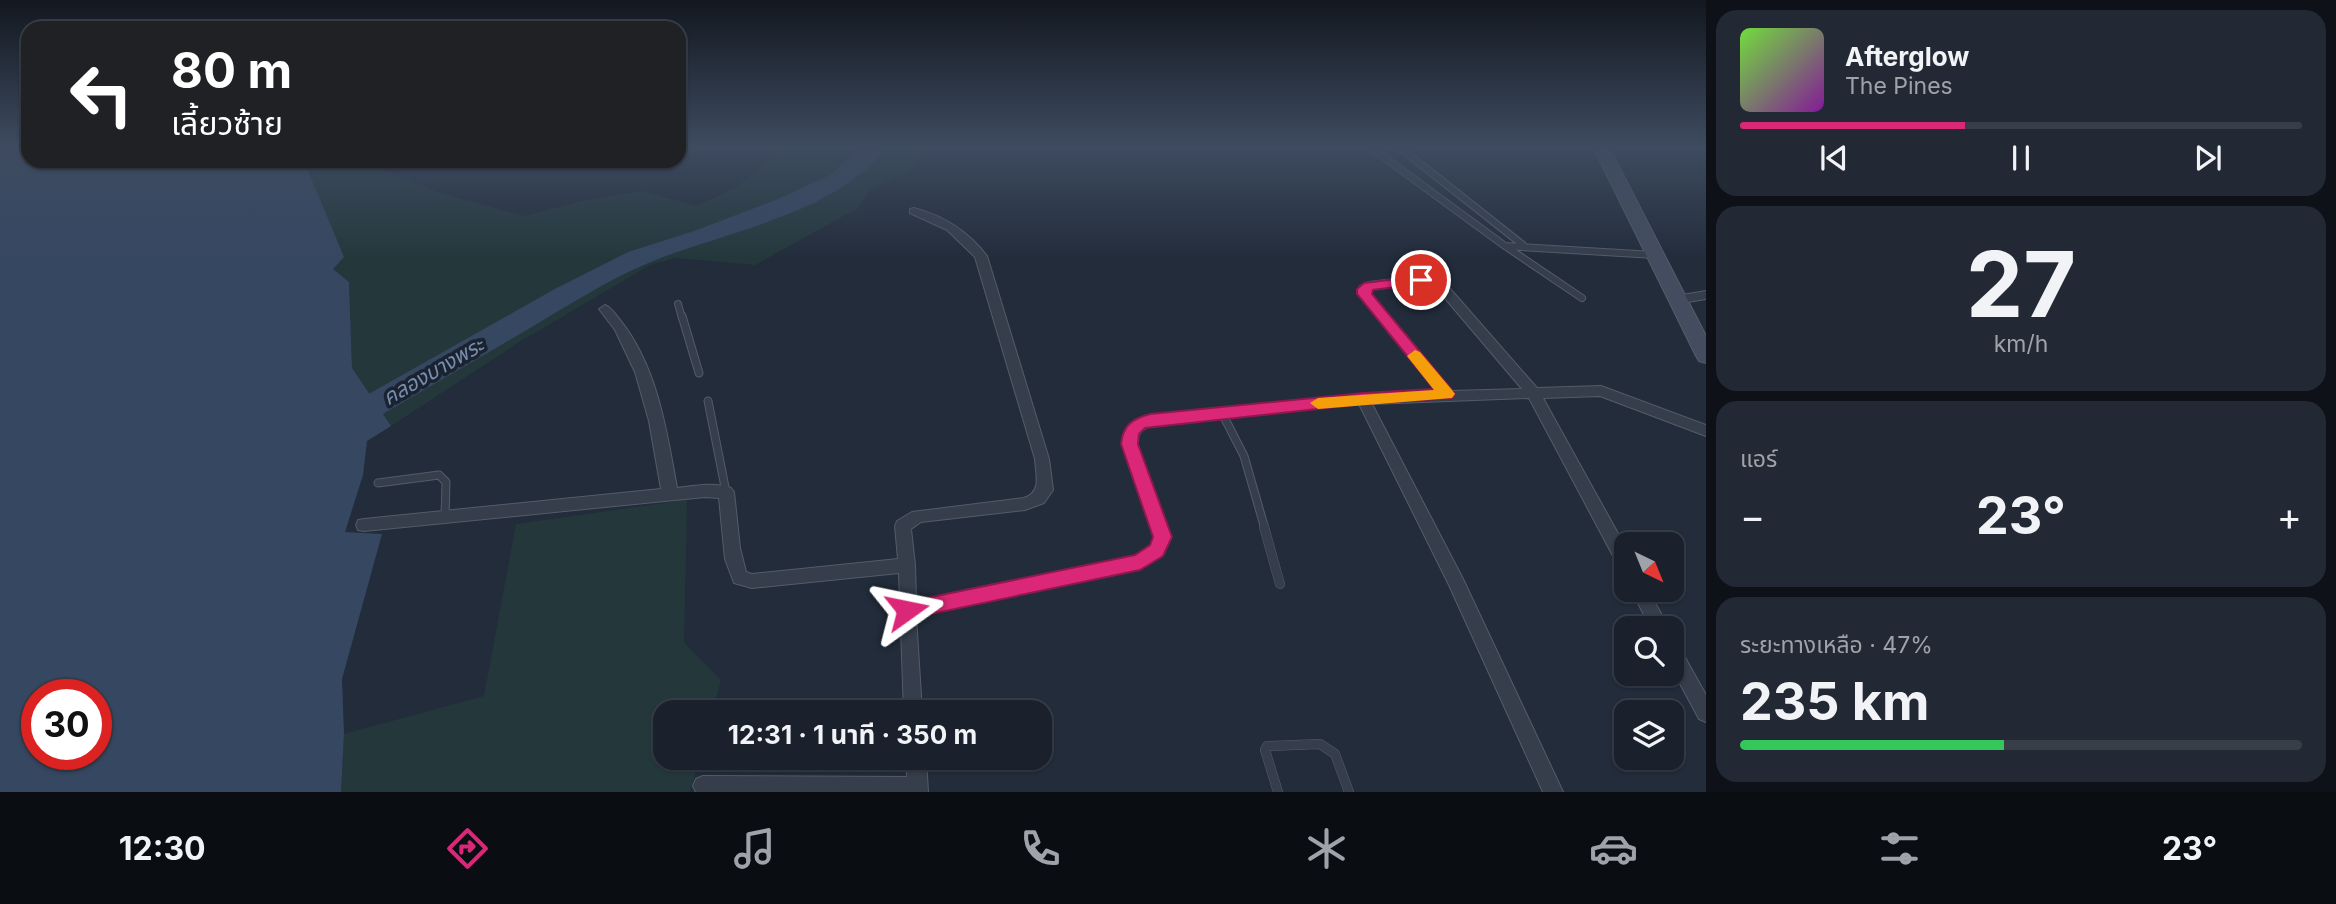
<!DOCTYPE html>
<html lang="th">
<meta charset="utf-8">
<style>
body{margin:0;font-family:Inter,"Noto Sans Thai",sans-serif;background:#232934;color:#f1f3f6;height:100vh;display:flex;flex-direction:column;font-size:26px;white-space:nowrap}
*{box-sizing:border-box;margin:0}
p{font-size:23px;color:#9fa3a9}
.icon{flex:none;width:38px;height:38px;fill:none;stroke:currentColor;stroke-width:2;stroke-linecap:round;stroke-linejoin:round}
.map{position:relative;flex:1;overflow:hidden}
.panel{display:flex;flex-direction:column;gap:10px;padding:10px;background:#0e1218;width:630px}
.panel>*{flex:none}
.guide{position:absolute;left:21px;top:21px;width:665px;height:147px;border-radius:21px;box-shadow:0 2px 5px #0004,0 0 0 2px #383e48;background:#202124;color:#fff;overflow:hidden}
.needle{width:46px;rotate:137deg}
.fabs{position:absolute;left:1614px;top:532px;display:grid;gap:14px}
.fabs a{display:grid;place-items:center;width:70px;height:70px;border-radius:14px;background:#1a212c;box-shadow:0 2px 5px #0004,0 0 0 2px #383e48;font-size:35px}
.speed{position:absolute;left:21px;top:679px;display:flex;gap:14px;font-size:35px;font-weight:700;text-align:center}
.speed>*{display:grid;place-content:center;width:91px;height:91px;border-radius:50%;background:#1a212c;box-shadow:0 2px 5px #0004,0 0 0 2px #383e48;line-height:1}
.speed .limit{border:10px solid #d22;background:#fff;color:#111}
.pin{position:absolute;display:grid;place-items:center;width:60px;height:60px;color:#fff;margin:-30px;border:4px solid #fff;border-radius:50%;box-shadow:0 2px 7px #0007}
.me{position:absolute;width:77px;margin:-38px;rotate:78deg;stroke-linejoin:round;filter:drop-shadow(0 0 5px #0008)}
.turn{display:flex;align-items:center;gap:24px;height:147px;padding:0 35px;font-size:32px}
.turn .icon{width:91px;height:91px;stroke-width:2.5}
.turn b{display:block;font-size:49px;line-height:60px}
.big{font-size:52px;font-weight:700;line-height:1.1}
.panel .card{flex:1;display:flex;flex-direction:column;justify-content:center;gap:10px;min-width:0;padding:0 24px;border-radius:21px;background:#232934}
.panel .dial{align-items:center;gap:0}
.dial b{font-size:91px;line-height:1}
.song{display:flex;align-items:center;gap:21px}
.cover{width:84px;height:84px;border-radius:10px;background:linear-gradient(135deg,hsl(100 70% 55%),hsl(290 70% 35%))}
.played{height:7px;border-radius:4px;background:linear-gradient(90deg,#db2777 40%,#383e48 40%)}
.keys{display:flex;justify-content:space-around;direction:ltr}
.heat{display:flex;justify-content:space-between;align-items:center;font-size:38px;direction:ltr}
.charge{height:10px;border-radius:5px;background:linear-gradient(90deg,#34c759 47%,#383e48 0)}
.trip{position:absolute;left:653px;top:700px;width:399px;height:70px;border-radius:21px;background:#1a212c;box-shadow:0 2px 5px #0004,0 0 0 2px #383e48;font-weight:700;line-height:70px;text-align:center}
.tab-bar{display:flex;height:112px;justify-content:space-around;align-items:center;background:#0a0d12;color:#9fa3a9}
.tab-bar .icon{width:49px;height:49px}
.tab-bar .current{color:#db2777}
.tab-bar b{font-size:32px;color:#f1f3f6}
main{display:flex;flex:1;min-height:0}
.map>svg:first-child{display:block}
</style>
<main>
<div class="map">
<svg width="1706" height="792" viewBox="0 0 1706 792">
<rect width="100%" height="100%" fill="#222c3b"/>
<path fill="#24383c" d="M 784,147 L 931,147 L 905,173 L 870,189 L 858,208 L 755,265 L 676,258 L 650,265 L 521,341 L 391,426 L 352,368 L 349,282 L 333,269 L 308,171 L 313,161 L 372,161 L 388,172 L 440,193 L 525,216 L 581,201 L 642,191 L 697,206 L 735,188 Z
M 687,500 L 684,643 L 721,680 L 712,712 L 665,712 L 665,758 L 700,758 L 690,792 L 341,792 L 344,734 L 484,696 L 516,524 Z"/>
<path fill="#364762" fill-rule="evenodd" d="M 0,147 L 28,147 L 28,161 L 313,161 L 308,171 L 344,257 L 333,269 L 349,282 L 352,368 L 391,426 L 367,441 L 363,475 L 345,532 L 382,534 L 342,679 L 344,734 L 341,792 L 0,792 ZM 37,695 L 96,695 L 96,754 L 37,754 Z"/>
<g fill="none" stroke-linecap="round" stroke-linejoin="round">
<path fill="#364762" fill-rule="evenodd" d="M 861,147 L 886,147 C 840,214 717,233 646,264 C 604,282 564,308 525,331 C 467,365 409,399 350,433 L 339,437 L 328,433 L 323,425 L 328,417 L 553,290 L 628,252 L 694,231 L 776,200 L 830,175 Z"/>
<g stroke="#545c69" stroke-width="8">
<path id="service-far2" d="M 1370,147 L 1505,246 L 1582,298
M 1399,147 L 1523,245
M 658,161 L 663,163
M 1505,246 L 1654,255
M 678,304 L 682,318"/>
</g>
<g stroke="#545c69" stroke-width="9">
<path id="service-far1" d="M 682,316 L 699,373
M 708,401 L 726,492
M 1222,413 L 1244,456 L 1265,529
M 378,483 L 439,475 L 446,482 L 445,517"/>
</g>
<g stroke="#545c69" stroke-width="10">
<path id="service" d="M 1264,527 L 1280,584
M 1278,792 L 1265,750 L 1267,746 L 1320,744 L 1335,754 L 1349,792"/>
</g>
<g stroke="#545c69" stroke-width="2">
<path id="minor" d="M 914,208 C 944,216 968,231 987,256 L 1049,459 L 1053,490 L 1044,503 L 1025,510 L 921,522 L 911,529 L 915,565 L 916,601 L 1136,556 L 1151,545 L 1155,537 C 1149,520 1121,452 1123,439 C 1126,424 1137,419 1150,415 L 1363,394 L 1437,392 L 1358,294 L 1360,286 L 1369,282 L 1421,276 L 1446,284 L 1537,388 L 1601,386 L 1706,425 L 1706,436 L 1600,396 L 1543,398 L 1626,548 L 1626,571 L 1620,569 L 1529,398 L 1372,404 L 1463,579 L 1563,792 L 1543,792 L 1449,585 L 1359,404 L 1152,425 C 1142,429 1138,433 1137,444 L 1171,537 L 1163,555 L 1140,569 L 916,616 L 922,712 L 904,712 L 899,573 L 752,588 L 734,583 L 725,559 L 719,498 L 705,497 L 364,531 L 358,530 L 356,525 L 358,520 L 364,519 L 661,489 L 649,421 L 635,372 L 615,330 L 599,309 L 605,305 C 612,308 615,314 620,320 C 657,366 667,431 677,488 C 694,486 714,482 731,488 L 734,492 L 740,548 L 746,572 L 752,574 L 898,559 L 895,526 L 897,521 L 912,512 L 1024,498 C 1042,492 1036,475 1035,459 L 975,257 L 947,230 L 910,213 L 910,209 ZM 1420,284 L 1438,290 L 1522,389 L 1452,391 L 1370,293 L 1372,289 Z
M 1706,291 L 1706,299 L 1676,304 L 1670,300 L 1676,296 Z
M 1631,590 L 1648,590 L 1669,628 L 1651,628 Z
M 1671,641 L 1677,643 L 1706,695 L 1706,722 L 1699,719 L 1671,667 Z
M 906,758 L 926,758 L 928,792 L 696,792 L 693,786 L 696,779 L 703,776 L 907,777 Z"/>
</g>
<g stroke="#545c69" stroke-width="2">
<path id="secondary" d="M 1593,147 L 1609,147 L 1706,336 L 1706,363 L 1699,361 L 1696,356 Z"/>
</g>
<use href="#service-far2" stroke="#363e4c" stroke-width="6"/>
<use href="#service-far1" stroke="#363e4c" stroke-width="7"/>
<use href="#service" stroke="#363e4c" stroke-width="9"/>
<use href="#minor" fill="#363e4c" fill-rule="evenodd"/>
<use href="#secondary" fill="#444d5f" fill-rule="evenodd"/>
</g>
<linearGradient id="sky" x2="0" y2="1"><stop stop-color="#131820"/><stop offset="0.57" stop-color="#3e4b60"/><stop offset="1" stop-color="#3e4b60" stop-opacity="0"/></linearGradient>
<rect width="1706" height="258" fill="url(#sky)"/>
<path fill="#db2777" stroke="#8e194d" stroke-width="2" d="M 1421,276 L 1428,280 L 1426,283 L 1373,290 L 1372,294 L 1452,390 L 1455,394 L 1452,398 L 1363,404 L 1145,428 L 1139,434 L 1138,444 L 1172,537 L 1163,556 L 1140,570 L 907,619 L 900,616 L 897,610 L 900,604 L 907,602 L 1135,555 L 1150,545 L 1153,537 L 1121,444 C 1123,425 1132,419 1150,414 L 1363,393 L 1434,389 L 1357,294 L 1357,289 L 1364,283 Z"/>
<path fill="#f59e0b" d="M 1415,350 L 1420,352 L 1452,390 L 1455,394 L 1452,398 L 1318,409 L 1310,403 L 1318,398 L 1434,390 L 1407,356 Z"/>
<g text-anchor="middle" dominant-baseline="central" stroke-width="7" stroke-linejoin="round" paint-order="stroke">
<g font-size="21" font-style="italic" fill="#798eaf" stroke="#1b2330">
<text transform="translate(433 371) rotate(-30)">คลองบางพระ</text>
</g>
</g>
</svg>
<div class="fabs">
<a><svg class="needle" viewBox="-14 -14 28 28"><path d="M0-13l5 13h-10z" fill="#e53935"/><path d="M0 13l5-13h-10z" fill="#9fa3a9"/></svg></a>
<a><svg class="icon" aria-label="search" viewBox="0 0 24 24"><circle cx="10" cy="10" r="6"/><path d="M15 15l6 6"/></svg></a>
<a><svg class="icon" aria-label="layers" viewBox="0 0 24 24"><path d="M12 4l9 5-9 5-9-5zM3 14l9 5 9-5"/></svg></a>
</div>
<div class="speed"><div class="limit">30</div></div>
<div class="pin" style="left:1421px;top:280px;background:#d93025"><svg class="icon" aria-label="arrive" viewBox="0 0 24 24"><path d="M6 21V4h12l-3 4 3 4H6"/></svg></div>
<svg class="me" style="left:907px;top:610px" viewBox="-20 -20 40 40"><path d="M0-17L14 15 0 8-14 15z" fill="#db2777" stroke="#fff" stroke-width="4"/></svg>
<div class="trip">12:31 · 1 นาที · 350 m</div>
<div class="guide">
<div class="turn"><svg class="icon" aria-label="left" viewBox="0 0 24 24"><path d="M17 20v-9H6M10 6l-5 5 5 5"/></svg><div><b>80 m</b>เลี้ยวซ้าย</div></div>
</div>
</div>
<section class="panel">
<div class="card">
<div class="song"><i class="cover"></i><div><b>Afterglow</b><p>The Pines</p></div></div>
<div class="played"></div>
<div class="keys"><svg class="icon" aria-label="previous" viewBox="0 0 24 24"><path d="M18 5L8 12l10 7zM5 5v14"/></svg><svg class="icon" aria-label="pause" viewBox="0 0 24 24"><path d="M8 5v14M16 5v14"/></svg><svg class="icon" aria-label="next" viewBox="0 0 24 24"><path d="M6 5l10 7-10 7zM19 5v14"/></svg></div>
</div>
<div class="card dial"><b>27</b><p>km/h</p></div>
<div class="card"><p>แอร์</p>
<div class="heat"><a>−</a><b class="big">23°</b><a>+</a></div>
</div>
<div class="card"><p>ระยะทางเหลือ · 47%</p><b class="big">235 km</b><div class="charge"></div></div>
</section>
</main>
<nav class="tab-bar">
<b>12:30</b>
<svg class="icon current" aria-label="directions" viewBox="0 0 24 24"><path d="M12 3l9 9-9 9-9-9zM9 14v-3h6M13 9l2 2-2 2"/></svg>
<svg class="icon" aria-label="music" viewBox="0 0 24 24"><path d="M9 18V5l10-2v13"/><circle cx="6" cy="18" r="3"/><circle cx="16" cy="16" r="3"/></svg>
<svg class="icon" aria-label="phone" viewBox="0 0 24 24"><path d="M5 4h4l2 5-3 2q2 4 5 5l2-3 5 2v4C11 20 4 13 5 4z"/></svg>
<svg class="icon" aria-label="climate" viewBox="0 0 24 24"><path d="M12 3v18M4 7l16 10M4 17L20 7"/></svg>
<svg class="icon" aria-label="car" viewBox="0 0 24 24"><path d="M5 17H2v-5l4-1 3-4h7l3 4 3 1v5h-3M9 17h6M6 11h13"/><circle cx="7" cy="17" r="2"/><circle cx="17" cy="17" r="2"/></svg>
<svg class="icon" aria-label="filters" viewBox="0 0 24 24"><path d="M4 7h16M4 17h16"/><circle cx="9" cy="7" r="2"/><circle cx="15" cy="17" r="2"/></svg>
<b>23°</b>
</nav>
